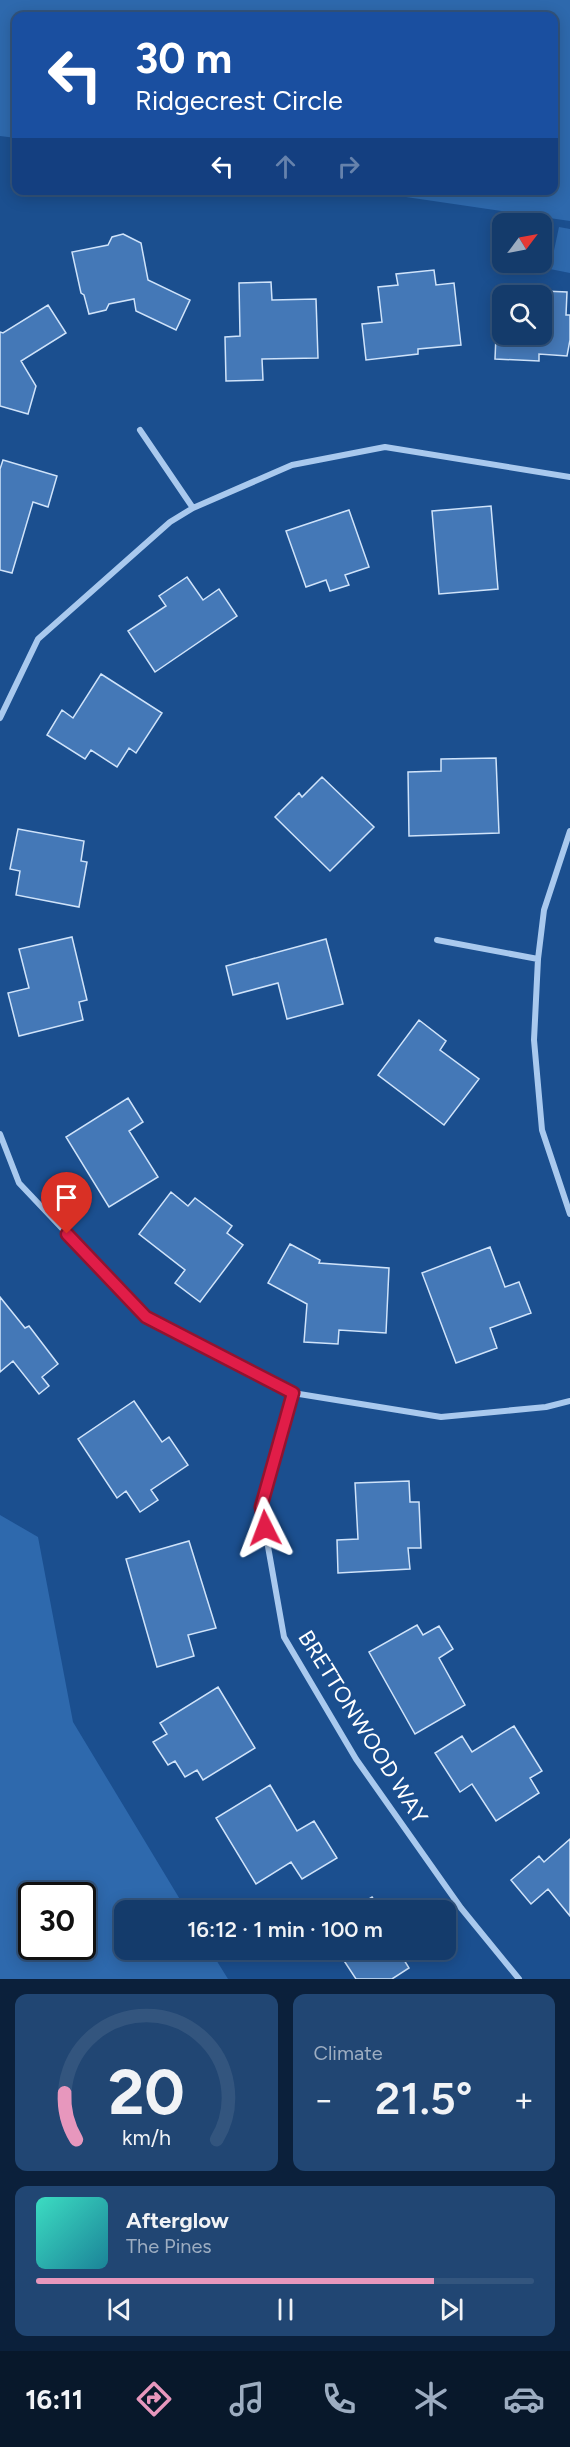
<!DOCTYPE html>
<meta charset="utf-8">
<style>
body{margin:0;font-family:Figtree,sans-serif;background:#214673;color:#f1f3f6;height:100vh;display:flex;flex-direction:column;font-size:22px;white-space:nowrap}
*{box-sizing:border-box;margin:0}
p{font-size:20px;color:#9dadc1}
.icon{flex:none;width:33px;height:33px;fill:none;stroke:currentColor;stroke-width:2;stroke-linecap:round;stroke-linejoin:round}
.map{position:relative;height:1979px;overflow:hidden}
.sheet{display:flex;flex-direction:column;gap:15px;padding:15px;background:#0b203b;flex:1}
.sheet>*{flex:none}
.hud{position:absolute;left:12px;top:12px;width:546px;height:183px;border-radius:12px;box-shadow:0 3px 15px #0003,0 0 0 2px #33557e;background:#1a4fa0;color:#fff;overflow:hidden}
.needle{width:39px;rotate:58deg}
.fabs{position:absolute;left:492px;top:213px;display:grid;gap:12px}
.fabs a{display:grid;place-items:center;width:60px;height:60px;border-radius:12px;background:#143b6b;box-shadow:0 3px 15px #0003,0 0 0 2px #33557e;font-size:30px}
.speed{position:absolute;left:18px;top:1882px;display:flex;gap:12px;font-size:30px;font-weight:700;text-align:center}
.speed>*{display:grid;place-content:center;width:78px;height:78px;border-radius:50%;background:#143b6b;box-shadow:0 3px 15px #0003,0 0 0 2px #33557e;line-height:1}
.speed .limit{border:3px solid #111;border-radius:9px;background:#fff;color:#111}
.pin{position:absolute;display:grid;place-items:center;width:51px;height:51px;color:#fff;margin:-62px -26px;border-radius:50% 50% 50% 0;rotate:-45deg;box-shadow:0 0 6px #0007}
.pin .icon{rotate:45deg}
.me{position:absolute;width:66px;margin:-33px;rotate:357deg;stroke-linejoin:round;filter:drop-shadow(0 0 4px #0008)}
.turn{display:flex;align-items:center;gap:21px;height:126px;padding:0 24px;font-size:27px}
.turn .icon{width:78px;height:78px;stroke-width:2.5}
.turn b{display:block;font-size:42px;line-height:51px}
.lanes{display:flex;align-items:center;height:57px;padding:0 24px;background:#0003;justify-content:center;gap:30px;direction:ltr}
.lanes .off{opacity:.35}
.big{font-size:45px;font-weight:600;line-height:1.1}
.sheet .widget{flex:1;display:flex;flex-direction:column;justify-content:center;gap:9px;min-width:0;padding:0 21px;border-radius:12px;background:#214673}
.sheet .dial{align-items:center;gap:0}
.dial svg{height:156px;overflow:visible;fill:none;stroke:#33557e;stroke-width:7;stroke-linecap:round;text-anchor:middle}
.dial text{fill:#f1f3f6;stroke:none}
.song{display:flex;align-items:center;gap:18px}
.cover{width:72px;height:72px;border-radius:9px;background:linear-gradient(135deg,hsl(170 70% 55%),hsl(190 70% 35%))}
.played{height:6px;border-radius:3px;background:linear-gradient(90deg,#e797bd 80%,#33557e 80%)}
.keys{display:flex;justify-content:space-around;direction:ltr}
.heat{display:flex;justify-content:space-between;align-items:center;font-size:33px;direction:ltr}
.sheet .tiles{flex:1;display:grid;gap:15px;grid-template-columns:1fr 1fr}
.widget:last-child{grid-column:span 2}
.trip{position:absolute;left:114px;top:1900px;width:342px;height:60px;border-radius:12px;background:#143b6b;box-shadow:0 3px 15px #0003,0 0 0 2px #33557e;font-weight:600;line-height:60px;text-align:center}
.tabs{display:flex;height:96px;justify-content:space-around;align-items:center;background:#08182b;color:#9dadc1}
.tabs .icon{width:42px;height:42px}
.tabs .current{color:#e797bd}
.tabs b{font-size:27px;color:#f1f3f6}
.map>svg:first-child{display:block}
</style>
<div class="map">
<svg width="570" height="1979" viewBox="0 0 570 1979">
<rect width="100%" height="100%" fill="#1b4f8f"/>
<path fill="#2e69ad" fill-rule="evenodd" d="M 0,0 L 570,0 L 570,221 L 365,191 L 554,190 L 554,16 L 16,16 L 16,138 L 0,136 Z
M 559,227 L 570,229 L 570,273 L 550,269 Z
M 0,1515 L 38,1537 L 73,1722 L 187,1911 L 124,1911 L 124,1950 L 210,1950 L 228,1979 L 0,1979 ZM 32,1896 L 82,1896 L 82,1947 L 32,1947 Z"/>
<path fill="#4478b7" stroke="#cfe3fa" stroke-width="1.5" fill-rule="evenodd" d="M 123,234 L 141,243 L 148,280 L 190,300 L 176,330 L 136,311 L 134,299 L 109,304 L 106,310 L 89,314 L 84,295 L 81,293 L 72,252 L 108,245 L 112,237 Z
M 434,270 L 436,285 L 454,283 L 461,345 L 418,349 L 418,354 L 366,360 L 362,324 L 382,322 L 378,287 L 398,285 L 396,274 Z
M 271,282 L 272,300 L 316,299 L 318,358 L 262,359 L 263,380 L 226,381 L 225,337 L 240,336 L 239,283 Z
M 498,289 L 567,292 L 566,315 L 570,315 L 570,340 L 567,356 L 539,354 L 539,361 L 495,359 ZM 502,296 L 542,296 L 542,334 L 502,334 Z
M 48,305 L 66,333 L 21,361 L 36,386 L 28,414 L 0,406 L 0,332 L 3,333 Z
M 3,460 L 57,476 L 48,507 L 33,502 L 12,573 L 0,570 L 0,469 Z
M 491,506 L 498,589 L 439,594 L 432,511 Z
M 349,510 L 369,567 L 345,575 L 349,585 L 330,591 L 326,580 L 306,587 L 286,531 Z
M 187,577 L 203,600 L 219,589 L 237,616 L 155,672 L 128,631 L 166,606 L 159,596 Z
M 101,674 L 162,713 L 136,753 L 129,748 L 117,767 L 91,750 L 85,759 L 47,735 L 62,710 L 73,718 Z
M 496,758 L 499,833 L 409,836 L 408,772 L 441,771 L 441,759 Z
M 322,777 L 374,827 L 330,871 L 275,817 L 299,793 L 302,797 Z
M 18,829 L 84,841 L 81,861 L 87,862 L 79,907 L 16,895 L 20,871 L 10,869 Z
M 72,937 L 87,1000 L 79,1002 L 83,1020 L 19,1036 L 8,993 L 29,988 L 19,949 Z
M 326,939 L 343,1004 L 287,1019 L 278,983 L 233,995 L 226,966 Z
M 419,1020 L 446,1041 L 440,1050 L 479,1079 L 444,1125 L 378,1075 Z
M 128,1098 L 143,1122 L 129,1131 L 158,1177 L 109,1207 L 66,1137 Z
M 171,1192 L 188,1206 L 195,1198 L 232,1226 L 227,1233 L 243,1245 L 200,1302 L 175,1283 L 185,1270 L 139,1234 Z
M 290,1244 L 320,1260 L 319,1263 L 389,1268 L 386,1333 L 339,1330 L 338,1344 L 304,1342 L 307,1304 L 268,1283 Z
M 490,1247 L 505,1287 L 519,1282 L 531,1313 L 490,1328 L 497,1348 L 456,1363 L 422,1273 Z
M 0,1297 L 25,1328 L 29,1326 L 58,1364 L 42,1377 L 49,1386 L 39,1394 L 13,1361 L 0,1372 Z
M 134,1401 L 162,1442 L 169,1437 L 188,1465 L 151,1490 L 158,1500 L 140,1512 L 126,1491 L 117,1498 L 78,1439 Z
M 409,1481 L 410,1502 L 419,1502 L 421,1548 L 408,1548 L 410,1569 L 338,1573 L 337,1540 L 358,1539 L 355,1483 Z
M 189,1541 L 216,1628 L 188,1635 L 194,1656 L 157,1667 L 126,1559 Z
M 417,1625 L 423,1635 L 439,1626 L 453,1649 L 439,1658 L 465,1705 L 415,1734 L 369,1652 Z
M 218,1687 L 255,1748 L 203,1780 L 197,1770 L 185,1777 L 175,1761 L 168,1765 L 153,1742 L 167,1734 L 160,1723 Z
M 514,1726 L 542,1771 L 530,1778 L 539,1793 L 496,1821 L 472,1784 L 460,1792 L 435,1753 L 462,1736 L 472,1752 Z
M 270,1785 L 297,1831 L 314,1821 L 337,1858 L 302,1879 L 291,1862 L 256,1884 L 216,1818 Z
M 570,1839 L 570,1916 L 548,1889 L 531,1904 L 511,1880 L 539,1856 L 544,1862 Z
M 372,1897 L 381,1911 L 350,1911 Z
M 336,1899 L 344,1911 L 316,1911 Z
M 337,1950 L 398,1950 L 409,1968 L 392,1979 L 356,1979 Z"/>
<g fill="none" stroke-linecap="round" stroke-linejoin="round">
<path stroke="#a9c9ee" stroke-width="6" d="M 140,430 L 193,508
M 0,718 L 38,639 L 170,522 L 193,508 L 292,465 L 385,447 L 570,477
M 570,831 L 544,910 L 538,959 L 534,1040 L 542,1130 L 570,1214
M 437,940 L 538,959
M 0,1134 L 19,1183 L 146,1317 L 293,1393 L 441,1417 L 546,1407 L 570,1401
M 293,1393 L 261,1507 L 284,1637 L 356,1759 L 461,1908 L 519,1979"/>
</g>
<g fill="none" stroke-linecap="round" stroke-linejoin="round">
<g stroke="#92132f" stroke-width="15">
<path id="route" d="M 67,1234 L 146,1317 L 293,1393 L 261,1507 L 265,1528"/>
</g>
<use href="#route" stroke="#e11d48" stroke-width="10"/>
</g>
<g text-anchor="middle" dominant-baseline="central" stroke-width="4.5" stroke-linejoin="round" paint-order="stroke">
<g font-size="22" fill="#fff" stroke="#1b4f8f">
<text transform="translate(363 1727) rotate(58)">BRETTONWOOD WAY</text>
</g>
</g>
</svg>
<div class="fabs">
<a><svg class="needle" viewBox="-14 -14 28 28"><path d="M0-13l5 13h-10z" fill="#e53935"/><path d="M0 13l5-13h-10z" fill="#9dadc1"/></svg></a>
<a><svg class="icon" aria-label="search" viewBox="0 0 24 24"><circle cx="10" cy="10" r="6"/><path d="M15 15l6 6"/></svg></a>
</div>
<div class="speed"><div class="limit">30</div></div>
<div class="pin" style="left:67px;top:1234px;background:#d93025"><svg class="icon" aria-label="arrive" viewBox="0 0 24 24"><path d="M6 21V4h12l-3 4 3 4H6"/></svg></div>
<svg class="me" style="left:265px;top:1528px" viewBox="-20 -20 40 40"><path d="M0-17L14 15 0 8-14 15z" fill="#e11d48" stroke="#fff" stroke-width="4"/></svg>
<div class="trip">16:12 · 1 min · 100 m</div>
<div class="hud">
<div class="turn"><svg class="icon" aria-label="left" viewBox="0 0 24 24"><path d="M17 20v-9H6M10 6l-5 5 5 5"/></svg><div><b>30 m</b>Ridgecrest Circle</div></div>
<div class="lanes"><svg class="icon" aria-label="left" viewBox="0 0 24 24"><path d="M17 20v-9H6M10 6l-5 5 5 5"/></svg><svg class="icon off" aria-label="ahead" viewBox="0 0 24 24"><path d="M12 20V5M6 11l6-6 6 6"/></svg><svg class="icon off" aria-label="right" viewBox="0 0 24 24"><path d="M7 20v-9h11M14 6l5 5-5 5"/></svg></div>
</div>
</div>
<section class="sheet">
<div class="tiles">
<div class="widget dial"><svg viewBox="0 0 100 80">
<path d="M14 69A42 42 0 1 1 86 69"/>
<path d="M14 69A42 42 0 0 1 8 45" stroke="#e797bd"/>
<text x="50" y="56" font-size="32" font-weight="700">20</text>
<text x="50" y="72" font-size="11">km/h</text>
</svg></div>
<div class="widget"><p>Climate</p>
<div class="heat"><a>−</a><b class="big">21.5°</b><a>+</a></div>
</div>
<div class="widget">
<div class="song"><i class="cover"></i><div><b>Afterglow</b><p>The Pines</p></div></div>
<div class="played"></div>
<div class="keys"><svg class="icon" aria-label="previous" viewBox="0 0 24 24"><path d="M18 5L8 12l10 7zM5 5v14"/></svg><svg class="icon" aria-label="pause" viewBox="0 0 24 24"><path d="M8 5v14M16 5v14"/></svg><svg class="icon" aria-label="next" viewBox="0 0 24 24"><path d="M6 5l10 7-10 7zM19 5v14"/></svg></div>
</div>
</div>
</section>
<nav class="tabs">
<b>16:11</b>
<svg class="icon current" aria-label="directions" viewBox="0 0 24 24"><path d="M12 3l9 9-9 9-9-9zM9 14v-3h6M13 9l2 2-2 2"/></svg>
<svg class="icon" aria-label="music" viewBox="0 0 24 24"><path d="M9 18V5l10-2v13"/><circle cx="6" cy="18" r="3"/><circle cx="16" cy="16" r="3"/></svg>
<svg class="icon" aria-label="phone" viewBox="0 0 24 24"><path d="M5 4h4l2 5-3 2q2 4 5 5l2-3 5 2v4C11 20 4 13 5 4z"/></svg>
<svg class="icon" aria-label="climate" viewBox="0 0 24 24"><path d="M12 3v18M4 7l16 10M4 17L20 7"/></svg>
<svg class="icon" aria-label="car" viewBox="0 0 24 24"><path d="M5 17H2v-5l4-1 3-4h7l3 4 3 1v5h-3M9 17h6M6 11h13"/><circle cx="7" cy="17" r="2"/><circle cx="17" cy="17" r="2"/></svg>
</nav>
